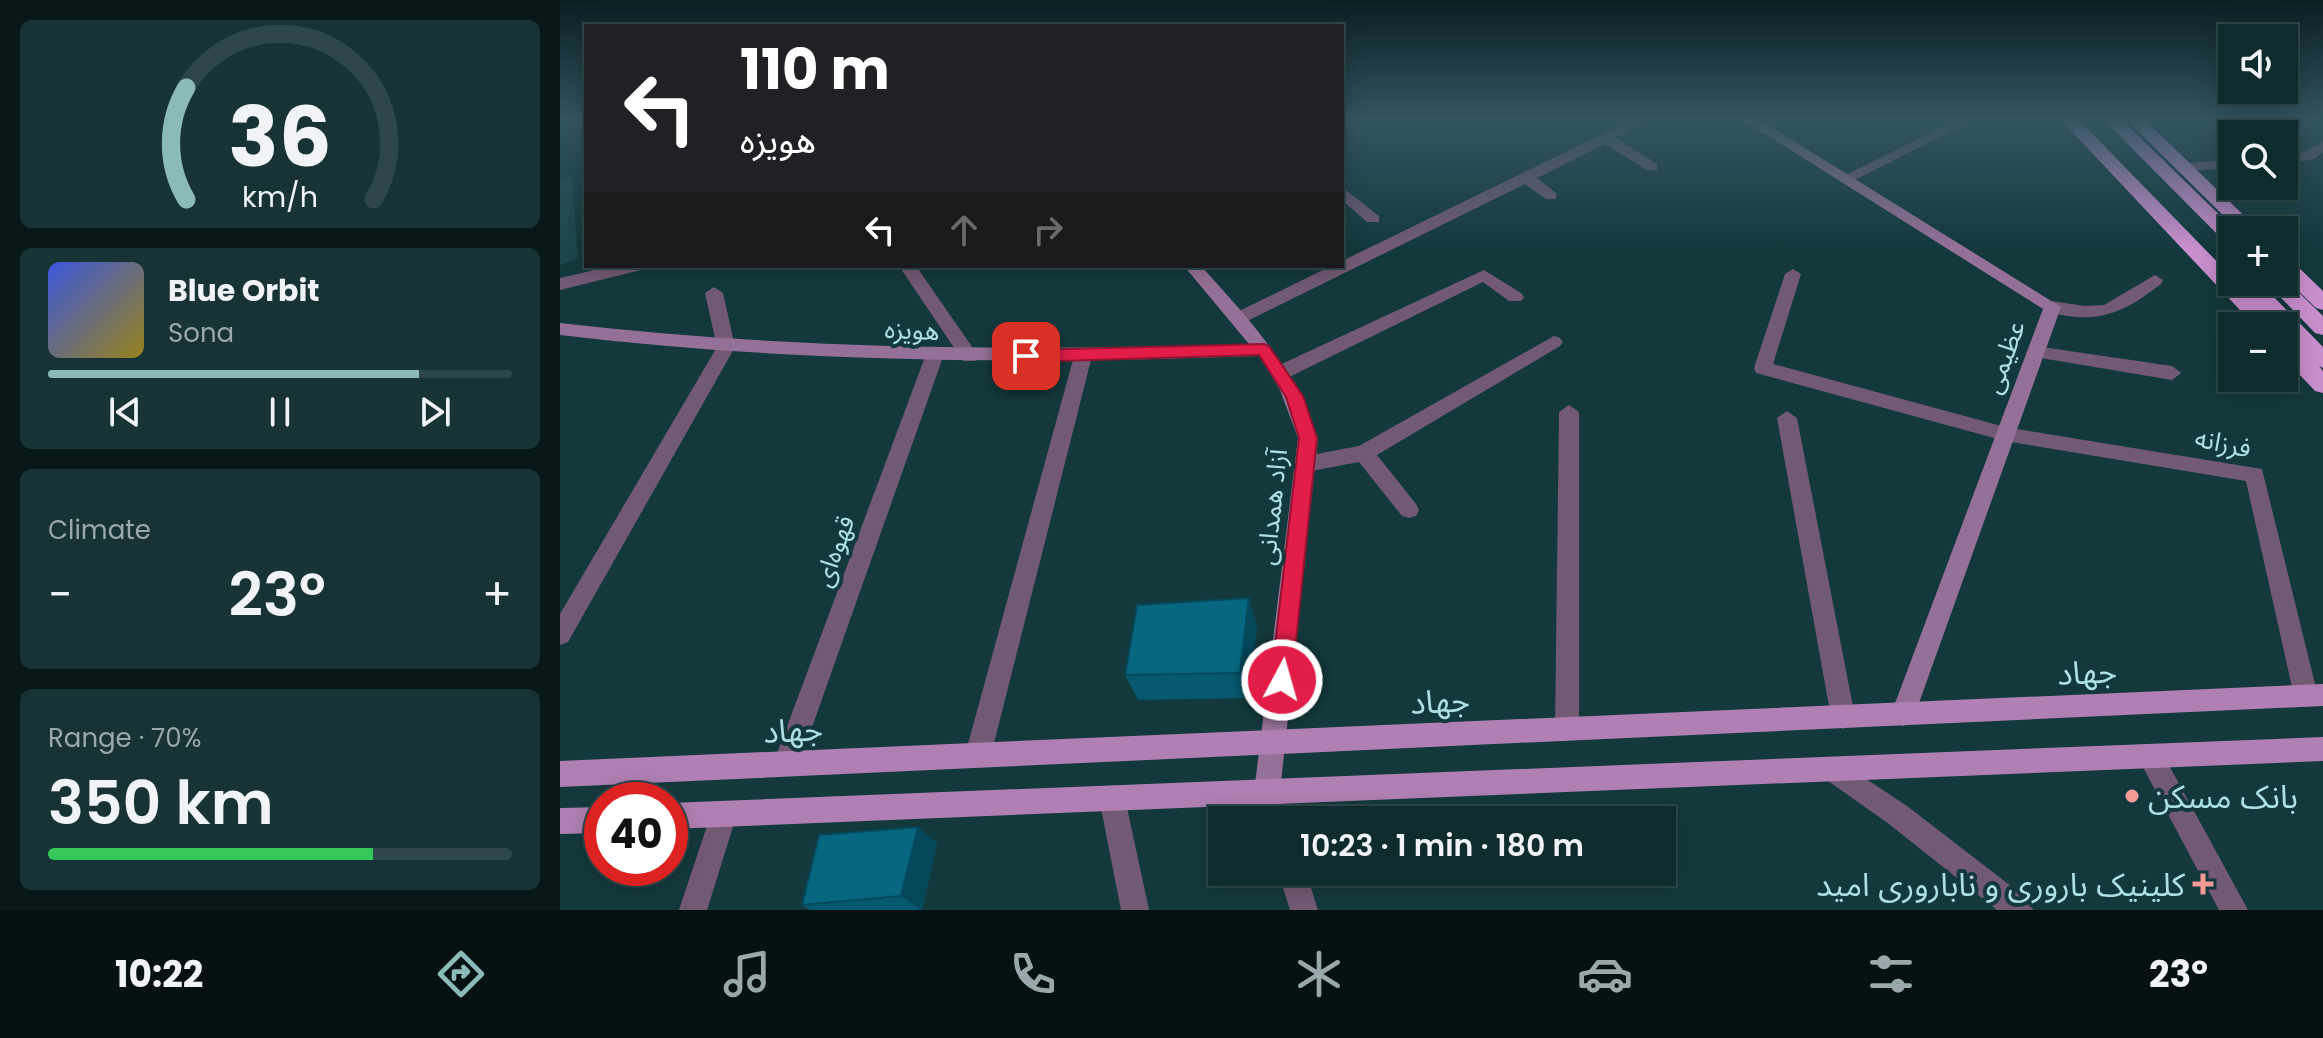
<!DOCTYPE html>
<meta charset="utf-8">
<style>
body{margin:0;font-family:Poppins,"Noto Sans Arabic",sans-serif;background:#173336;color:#f1f3f6;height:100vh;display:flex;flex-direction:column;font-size:30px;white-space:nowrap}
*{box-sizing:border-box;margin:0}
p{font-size:26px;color:#9ba7aa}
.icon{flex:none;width:44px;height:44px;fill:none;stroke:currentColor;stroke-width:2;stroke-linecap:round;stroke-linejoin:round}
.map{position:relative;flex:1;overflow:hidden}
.side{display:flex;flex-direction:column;gap:20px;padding:20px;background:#081819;width:560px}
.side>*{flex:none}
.banner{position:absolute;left:24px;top:24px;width:760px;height:244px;border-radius:0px;box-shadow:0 4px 20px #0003,0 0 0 2px #2e474a;background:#202124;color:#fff;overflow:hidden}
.buttons{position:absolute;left:1658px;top:24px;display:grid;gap:16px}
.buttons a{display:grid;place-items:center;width:80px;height:80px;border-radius:0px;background:#0e2b2e;box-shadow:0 4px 20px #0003,0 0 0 2px #2e474a;font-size:40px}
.speed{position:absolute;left:24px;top:782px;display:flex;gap:16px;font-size:40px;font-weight:700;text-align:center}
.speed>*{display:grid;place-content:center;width:104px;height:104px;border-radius:50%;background:#0e2b2e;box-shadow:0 4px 20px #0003,0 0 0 2px #2e474a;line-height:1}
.speed .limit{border:12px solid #d22;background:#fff;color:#111}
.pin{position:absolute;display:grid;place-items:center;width:68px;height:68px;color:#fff;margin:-34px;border-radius:16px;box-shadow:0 4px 12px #0006}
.me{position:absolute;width:88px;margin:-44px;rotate:6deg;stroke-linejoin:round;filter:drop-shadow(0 0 6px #0008)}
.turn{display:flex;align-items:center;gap:28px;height:168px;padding:0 24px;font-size:36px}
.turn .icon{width:104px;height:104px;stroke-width:2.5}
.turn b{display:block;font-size:56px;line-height:68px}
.lanes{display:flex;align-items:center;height:76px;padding:0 24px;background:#0003;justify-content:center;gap:40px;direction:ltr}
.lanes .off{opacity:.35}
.big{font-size:60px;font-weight:600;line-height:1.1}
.side .card{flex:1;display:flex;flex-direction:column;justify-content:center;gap:12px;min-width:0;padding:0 28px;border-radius:12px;background:#173336}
.side .dial{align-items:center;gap:0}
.dial svg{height:208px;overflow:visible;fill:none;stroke:#2e474a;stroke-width:7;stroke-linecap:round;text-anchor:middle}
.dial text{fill:#f1f3f6;stroke:none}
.song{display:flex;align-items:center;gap:24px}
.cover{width:96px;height:96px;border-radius:12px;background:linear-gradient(135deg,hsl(230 70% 55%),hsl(50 70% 35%))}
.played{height:8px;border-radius:4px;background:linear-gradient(90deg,#8bbbb9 80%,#2e474a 80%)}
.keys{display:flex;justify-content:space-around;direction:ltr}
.heat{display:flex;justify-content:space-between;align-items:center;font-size:44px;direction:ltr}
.charge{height:12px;border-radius:6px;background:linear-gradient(90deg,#34c759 70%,#2e474a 0)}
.trip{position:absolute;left:648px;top:806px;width:468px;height:80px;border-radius:0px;background:#0e2b2e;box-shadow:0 4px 20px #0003,0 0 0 2px #2e474a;font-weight:600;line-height:80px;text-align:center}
.tab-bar{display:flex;height:128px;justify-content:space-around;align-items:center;background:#061112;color:#9ba7aa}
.tab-bar .icon{width:56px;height:56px}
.tab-bar .selected{color:#8bbbb9}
.tab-bar b{font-size:36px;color:#f1f3f6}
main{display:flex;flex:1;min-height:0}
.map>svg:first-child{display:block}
</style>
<main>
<section class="side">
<div class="card dial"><svg viewBox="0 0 100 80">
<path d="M14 69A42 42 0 1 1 86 69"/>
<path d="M14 69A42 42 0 0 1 14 26" stroke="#8bbbb9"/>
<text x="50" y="56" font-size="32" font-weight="700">36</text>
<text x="50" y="72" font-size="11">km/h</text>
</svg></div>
<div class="card">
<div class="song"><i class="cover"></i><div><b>Blue Orbit</b><p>Sona</p></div></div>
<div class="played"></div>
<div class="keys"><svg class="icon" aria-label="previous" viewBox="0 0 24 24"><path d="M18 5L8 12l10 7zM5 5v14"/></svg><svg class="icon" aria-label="pause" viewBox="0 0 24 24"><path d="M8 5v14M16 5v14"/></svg><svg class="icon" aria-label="next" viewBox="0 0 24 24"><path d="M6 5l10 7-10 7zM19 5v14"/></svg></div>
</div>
<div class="card"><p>Climate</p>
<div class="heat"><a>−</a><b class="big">23°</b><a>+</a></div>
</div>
<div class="card"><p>Range · 70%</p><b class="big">350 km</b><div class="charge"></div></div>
</section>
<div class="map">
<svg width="1763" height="910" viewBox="0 0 1763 910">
<rect width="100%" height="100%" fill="#13393d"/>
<path fill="#1d474b" d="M 12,176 L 18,259 L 0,265 L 0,180 Z"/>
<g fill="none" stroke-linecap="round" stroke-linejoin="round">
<path fill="#725a74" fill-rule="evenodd" d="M 1071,120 L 1089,120 L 1056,138 L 1097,164 L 1097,170 L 1087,170 L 1045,144 L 977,178 L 996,193 L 996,199 L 986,199 L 965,184 L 683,323 L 677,325 L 668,319 L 671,315 L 771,266 L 782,266 L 782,261 Z
M 1396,120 L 1410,122 L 1291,182 L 1286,184 L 1278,179 Z
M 1763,141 L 1763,152 L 1754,159 L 1724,164 L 1724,156 L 1745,152 Z
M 1672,160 L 1672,168 L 1624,171 L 1617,167 L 1624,163 Z
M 782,187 L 819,216 L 819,222 L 807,222 L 782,200 Z
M 52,266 L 83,266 L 81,270 L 0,290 L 0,278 Z
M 339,266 L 356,266 L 415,351 L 418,356 L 415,361 L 403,361 Z
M 1233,269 L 1241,274 L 1213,364 L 1445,427 L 1702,469 L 1758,696 L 1755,704 L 1746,707 L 1737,704 L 1734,696 L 1686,481 L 1445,441 L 1196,373 L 1194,368 L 1225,274 Z
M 924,270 L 961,293 L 964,297 L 961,301 L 949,301 L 923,282 L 727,378 L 713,378 L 711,373 L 713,368 Z
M 1595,275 L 1603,280 L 1601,284 C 1571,307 1546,322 1507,316 C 1497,314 1489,314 1483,307 L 1492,301 L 1525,306 L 1544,305 Z
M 154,287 L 163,293 L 175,347 L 8,642 L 0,645 L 0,614 L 157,347 L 145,293 Z
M 994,336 L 1000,338 L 1003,342 L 1000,346 L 817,455 L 856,504 L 859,510 L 856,516 L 849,518 L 842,516 L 799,462 L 746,472 L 739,470 L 736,464 L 739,458 L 746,456 L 799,446 Z
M 1475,346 L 1612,366 L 1621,373 L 1612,380 L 1469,356 L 1466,352 Z
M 523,350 L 532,356 L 431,755 L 427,764 L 418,767 L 409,764 L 405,755 L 514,356 Z
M 374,351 L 383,357 L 239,764 L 235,773 L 226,776 L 217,773 L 213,764 L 365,357 Z
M 1009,405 L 1019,412 L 1019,729 L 1016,737 L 1007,741 L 998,737 L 995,729 L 999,412 Z
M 1227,411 L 1237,418 L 1295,717 L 1292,725 L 1283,729 L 1274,725 L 1271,717 L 1217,418 Z
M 1590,744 L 1599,747 L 1688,910 L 1659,910 L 1577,756 L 1581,747 Z
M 1273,757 L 1347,806 L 1469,900 L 1473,910 L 1437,910 L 1329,824 L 1264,778 L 1260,769 L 1264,760 Z
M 707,779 L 716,783 L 729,820 L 703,820 L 694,792 L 698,783 Z
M 552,785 L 561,789 L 565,798 L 589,910 L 561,910 L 539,798 L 543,789 Z
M 164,801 L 173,805 L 177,814 L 147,910 L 119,910 L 151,814 L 155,805 Z
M 718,872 L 746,872 L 758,910 L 730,910 Z"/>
<path fill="#957098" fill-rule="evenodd" d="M 1183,120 L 1200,120 L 1501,307 L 1355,714 L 1352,722 L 1343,726 L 1334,722 L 1331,714 L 1483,309 Z
M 624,266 L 641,266 C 689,319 736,369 758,438 L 720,792 L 716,801 L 707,805 L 698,801 L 694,792 L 738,438 L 720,390 L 699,356 C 465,364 233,363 0,335 L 0,323 C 230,350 459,351 689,344 Z"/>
<path fill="#b080b4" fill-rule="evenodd" d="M 1763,684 L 1763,706 L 0,787 L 0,761 Z
M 1763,737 L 1763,761 L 110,829 L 110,803 Z
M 42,807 L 42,833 L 0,834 L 0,808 Z"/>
<path fill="#c88ecd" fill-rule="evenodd" d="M 1501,120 L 1519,120 L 1672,277 L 1672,282 L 1677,282 L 1687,293 L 1690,287 L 1704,287 L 1763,347 L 1763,368 L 1759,366 L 1763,371 L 1763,393 L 1755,391 L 1724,358 L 1724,337 L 1729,338 L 1724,333 L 1724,326 L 1695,326 Z
M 1544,120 L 1562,120 L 1675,230 L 1672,230 L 1672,244 L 1665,242 Z
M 1567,120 L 1585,120 L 1699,230 L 1678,230 Z
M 1724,259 L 1731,260 L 1763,291 L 1763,310 L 1756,308 L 1724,277 Z
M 1724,278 L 1763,316 L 1763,335 L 1755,333 L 1706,282 L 1724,282 Z"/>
</g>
<path fill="#06596f" d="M 697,626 L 689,698 L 578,700 L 565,675 Z
M 358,827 L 377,843 L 362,910 L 250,910 L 242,905 Z"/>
<path fill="#05485a" d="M 689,598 L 697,626 L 689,698 L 680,673 Z
M 358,827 L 377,843 L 362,910 L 341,896 Z"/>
<path fill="#076781" stroke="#05485a" stroke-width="2" d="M 689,598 L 680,673 L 565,675 L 577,605 Z
M 358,827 L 341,896 L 242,905 L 259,835 Z"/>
<linearGradient id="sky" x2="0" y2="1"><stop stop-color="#0a1f22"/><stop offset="0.48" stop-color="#335462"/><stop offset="1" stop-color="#335462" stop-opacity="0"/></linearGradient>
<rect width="1763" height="248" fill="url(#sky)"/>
<path fill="#e11d48" stroke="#92132f" stroke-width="2" d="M 704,344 L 709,346 L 743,396 L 757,438 L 732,680 L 729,687 L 722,690 L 714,687 L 711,680 L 739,438 L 726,397 L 699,355 L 466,362 L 458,356 L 466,350 Z"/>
<g fill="#f59c95" stroke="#13393d" stroke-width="3">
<circle cx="1572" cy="796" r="8"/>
<path d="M1639 872h8v8h8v8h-8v8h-8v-8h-8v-8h8z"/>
</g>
<g text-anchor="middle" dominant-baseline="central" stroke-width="8" stroke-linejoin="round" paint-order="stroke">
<g font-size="26" fill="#ace0e5" stroke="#13393d">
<text transform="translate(352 330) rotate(2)">هویزه</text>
<text transform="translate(1444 357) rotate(-70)">عظیمی</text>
<text transform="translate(1663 443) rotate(12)">فرزانه</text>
<text transform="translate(712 507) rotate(-84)">آزاد همدانی</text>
<text transform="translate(274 551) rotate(-70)">قهوه‌ای</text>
</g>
<g font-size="32" fill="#ace0e5" stroke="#13393d">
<text transform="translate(1527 672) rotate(-3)">جهاد</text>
<text transform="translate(880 701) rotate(-3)">جهاد</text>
<text transform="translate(233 730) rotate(-3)">جهاد</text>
</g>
<g font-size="32" fill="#ace0e5" stroke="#13393d" text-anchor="start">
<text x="1588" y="796">بانک مسکن</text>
<text x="1625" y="884" text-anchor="end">کلینیک باروری و ناباروری امید</text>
</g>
</g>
</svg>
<div class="buttons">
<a><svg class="icon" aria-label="sound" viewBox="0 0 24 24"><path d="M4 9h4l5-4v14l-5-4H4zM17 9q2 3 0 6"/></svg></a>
<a><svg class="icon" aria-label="search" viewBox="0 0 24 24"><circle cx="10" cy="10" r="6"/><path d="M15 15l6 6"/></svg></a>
<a>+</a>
<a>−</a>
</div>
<div class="speed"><div class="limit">40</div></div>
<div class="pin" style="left:466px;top:356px;background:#d93025"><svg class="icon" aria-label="arrive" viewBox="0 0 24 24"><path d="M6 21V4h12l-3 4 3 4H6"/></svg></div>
<svg class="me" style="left:722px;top:680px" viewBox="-20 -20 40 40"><circle r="17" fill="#e11d48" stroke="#fff" stroke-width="3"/><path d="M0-11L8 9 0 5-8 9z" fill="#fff"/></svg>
<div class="trip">10:23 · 1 min · 180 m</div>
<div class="banner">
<div class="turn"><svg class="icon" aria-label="left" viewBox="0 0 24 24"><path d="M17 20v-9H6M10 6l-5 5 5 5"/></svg><div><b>110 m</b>هویزه</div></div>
<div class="lanes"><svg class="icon" aria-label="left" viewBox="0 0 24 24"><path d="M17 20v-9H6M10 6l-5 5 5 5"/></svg><svg class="icon off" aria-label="ahead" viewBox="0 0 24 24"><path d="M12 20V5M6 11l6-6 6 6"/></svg><svg class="icon off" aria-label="right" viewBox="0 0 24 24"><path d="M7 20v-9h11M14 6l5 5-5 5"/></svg></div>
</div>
</div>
</main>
<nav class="tab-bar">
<b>10:22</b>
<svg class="icon selected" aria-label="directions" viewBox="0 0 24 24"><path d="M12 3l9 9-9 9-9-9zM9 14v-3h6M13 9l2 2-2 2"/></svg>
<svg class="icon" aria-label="music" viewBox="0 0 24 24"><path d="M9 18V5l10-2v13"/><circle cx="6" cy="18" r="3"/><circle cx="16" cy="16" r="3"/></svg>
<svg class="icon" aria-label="phone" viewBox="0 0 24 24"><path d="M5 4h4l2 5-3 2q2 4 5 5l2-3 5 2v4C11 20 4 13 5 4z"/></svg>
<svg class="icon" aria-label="climate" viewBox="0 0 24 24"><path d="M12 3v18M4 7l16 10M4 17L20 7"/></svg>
<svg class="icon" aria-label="car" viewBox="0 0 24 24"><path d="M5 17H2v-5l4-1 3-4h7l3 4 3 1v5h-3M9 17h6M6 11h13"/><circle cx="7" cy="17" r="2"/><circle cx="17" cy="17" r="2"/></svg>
<svg class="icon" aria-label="filters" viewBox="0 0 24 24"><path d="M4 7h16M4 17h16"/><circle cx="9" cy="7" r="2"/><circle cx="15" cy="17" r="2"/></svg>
<b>23°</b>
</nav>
